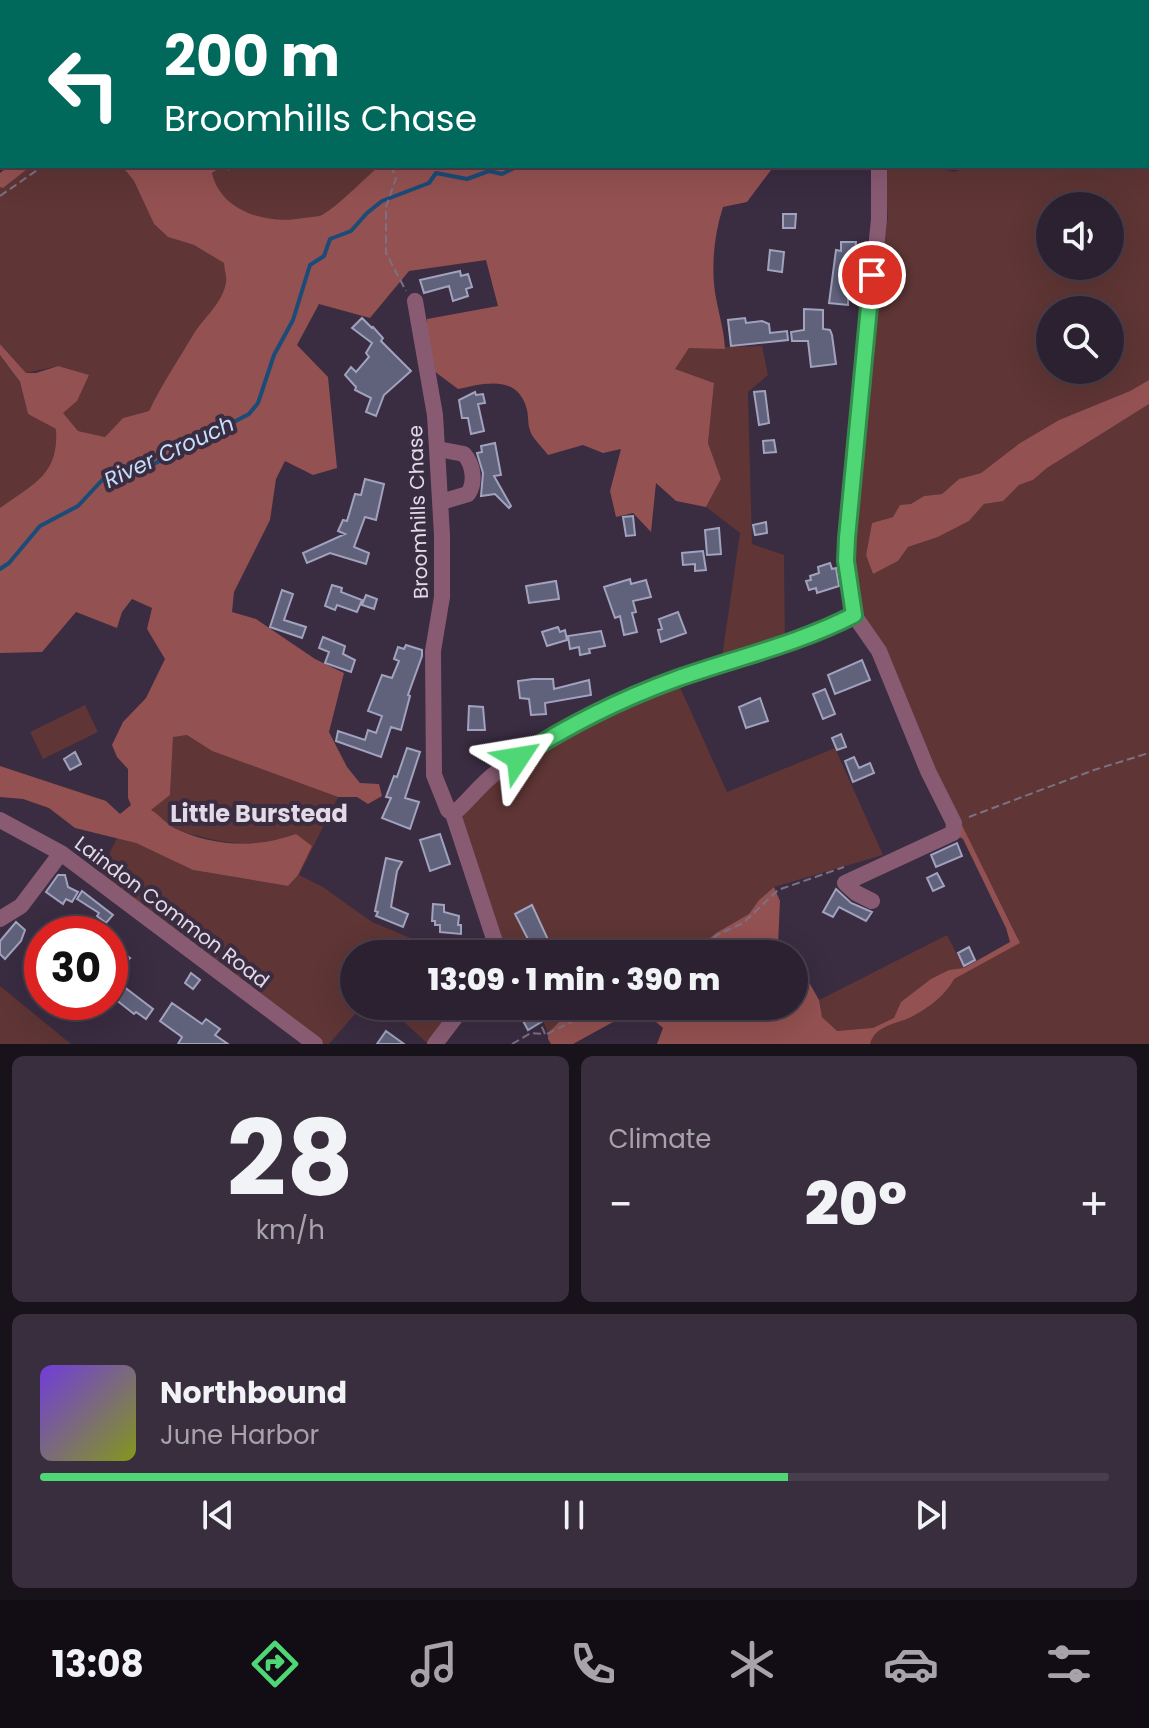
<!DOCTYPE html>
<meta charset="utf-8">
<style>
body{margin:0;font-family:Poppins,sans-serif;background:#382e3d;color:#f1f3f6;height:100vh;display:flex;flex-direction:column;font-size:30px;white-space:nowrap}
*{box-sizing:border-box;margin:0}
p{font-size:26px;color:#a6a3ab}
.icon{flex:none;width:44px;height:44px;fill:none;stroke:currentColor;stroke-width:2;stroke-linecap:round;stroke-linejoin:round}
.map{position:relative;height:1044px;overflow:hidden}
.sheet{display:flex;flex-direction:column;gap:12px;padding:12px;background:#18121b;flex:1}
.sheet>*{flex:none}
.guide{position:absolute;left:0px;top:0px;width:1150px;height:168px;box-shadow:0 8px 32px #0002,0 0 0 2px #483e4d;background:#00695c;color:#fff;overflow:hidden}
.tools{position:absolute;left:1036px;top:192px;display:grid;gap:16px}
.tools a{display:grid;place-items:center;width:88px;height:88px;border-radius:50%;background:#2c2131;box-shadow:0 8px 32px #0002,0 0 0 2px #483e4d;font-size:40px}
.speed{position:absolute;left:24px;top:916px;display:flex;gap:16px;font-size:40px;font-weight:700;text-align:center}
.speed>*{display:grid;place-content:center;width:104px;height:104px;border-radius:50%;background:#2c2131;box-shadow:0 8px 32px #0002,0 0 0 2px #483e4d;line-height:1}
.speed .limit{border:12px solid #d22;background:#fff;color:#111}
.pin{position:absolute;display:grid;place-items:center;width:68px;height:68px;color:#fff;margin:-34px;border:4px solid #fff;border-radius:50%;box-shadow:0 2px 8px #0007}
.me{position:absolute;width:88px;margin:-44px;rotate:57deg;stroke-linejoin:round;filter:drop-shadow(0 0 6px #0008)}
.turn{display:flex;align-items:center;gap:28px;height:168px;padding:0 32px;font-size:36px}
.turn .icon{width:104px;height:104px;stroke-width:2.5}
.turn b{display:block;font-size:56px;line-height:68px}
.big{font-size:60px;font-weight:800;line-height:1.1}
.sheet .tile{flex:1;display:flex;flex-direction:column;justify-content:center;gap:12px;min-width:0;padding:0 28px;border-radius:12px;background:#382e3d}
.sheet .dial{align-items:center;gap:0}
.dial b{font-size:104px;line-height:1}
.song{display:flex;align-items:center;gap:24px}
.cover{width:96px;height:96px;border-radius:12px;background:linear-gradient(135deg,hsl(260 70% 55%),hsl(70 70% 35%))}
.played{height:8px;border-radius:4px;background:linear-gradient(90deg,#4fd675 70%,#483e4d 70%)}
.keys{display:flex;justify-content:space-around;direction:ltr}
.heat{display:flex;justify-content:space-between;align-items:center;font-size:44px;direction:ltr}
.sheet .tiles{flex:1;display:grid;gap:12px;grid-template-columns:1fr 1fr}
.tile:last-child{grid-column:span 2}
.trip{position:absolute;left:340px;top:940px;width:468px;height:80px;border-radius:40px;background:#2c2131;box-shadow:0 8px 32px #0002,0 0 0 2px #483e4d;font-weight:800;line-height:80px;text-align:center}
.menu{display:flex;height:128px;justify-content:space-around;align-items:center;background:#120d14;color:#a6a3ab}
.menu .icon{width:56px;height:56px}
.menu .current{color:#4fd675}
.menu b{font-size:36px;color:#f1f3f6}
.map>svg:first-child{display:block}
</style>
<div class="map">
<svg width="1149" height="1044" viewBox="0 0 1149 1044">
<rect width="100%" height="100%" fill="#3a2c41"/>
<path fill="#5f3535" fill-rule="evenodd" d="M 302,0 L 531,0 L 533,2 L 304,2 Z
M 855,0 L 1149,0 L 1149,380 L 1130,391 L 1059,420 L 1020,443 L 981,473 L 959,479 L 942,494 L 924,496 L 893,517 L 872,523 L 866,555 L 873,574 L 898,561 L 908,547 L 938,537 L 969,521 L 984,504 L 1003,500 L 1019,485 L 1033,480 L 1047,468 L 1149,404 L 1149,1044 L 849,1044 L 822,1017 L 819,1000 L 947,935 L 964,968 L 1018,938 L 861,624 L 851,566 L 878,229 L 888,220 L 885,176 L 889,166 L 932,166 L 954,172 L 970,166 L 1148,166 L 1148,2 ZM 1050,206 L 1110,206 L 1110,266 L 1050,266 ZM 1050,310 L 1110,310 L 1110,370 L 1050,370 Z
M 31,166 L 122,166 L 134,181 L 154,224 L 168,237 L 194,245 L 224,263 C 224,269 227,276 226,282 C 223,303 203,318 193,335 C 178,360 162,384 149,411 L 123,418 L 105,437 L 78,431 L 63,414 L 58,366 L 26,373 L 0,344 L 0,187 L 3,187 Z
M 227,166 L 379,166 C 364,179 338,206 322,215 C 317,217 309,218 303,219 C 267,225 221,212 212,173 L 219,168 L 229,170 Z
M 762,346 L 768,375 L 748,392 L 752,544 L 784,555 L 785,643 L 721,664 L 740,533 L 706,507 L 721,479 L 708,443 L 714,383 L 674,369 L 689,348 Z
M 0,355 L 20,383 L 28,414 L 56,429 C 59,476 32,484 0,508 Z
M 675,676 L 727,792 L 835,748 L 883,855 L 774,887 L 759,900 L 749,914 L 716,933 L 691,954 L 499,954 L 453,814 L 498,771 Z
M 85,705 L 98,732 L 43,759 L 30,732 Z
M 187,735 L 212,751 L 338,797 L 299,875 L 323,887 L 372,922 L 449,954 L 354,954 L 354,1006 L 362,1006 L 329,1044 L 315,1044 L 97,879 L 117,838 L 136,843 L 193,870 L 288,886 L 296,834 C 261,846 234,846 199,836 C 191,834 182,833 175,829 C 166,825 159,815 150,810 L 170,795 L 173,736 Z
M 0,986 L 71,1044 L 0,1044 Z
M 387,1006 L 470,1006 L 428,1044 Z
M 537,1006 L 595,1006 L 559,1022 L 548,1033 Z"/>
<path fill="#945151" d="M 676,0 L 855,0 L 856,2 L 673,2 Z
M 9,166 L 31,166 L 3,188 L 0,187 L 0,173 Z
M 122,166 L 227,166 L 230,171 L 219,168 L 212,173 C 221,212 268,225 303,218 C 309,217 317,217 322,215 C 338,206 364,179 379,166 L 774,166 L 747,202 L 723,207 C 715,232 712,258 714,284 C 716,306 724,326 725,349 L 689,348 L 675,369 L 714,383 L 708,443 L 721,479 L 706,507 L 676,501 L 656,483 L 651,532 L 633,513 L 616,517 L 610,491 L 621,449 L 603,453 L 583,445 L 548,455 C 543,448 536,442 532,435 C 527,426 529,419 527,410 C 518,374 485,383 458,389 L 426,365 L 427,319 L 498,306 L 486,260 L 409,271 L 370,318 L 319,304 L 297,345 L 328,377 L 337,468 L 313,475 L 285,461 L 276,479 L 270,520 L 234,592 L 232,612 L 256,619 L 315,659 L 344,673 L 329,732 L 347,767 L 360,783 L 379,784 L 382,796 L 368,804 L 357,797 L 338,797 L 212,751 L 187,735 L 173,737 L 170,795 L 151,810 C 160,815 167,825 176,829 C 216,847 256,848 296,834 L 312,846 L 298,875 L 288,886 L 193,870 L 136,843 L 75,828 L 49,808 L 23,799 L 0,797 L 0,766 L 106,801 L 120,814 L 131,805 L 128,798 L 128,769 L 117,757 L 112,745 L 123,722 L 146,698 L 165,659 L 147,629 L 152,608 L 132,599 L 122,612 L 117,628 L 76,612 L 42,652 L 0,653 L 0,508 C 32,484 59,476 56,429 L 28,414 L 20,382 L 0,355 L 0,344 L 26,373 L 36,373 L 58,366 L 89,375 L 77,401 L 63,413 L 78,431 L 105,437 L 123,418 L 149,411 C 162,384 178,360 193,335 C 203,318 223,303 226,282 C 227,277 224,269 224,263 L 194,245 L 168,237 L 154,224 L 134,181 Z
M 1149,380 L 1149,404 L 1047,468 L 1033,480 L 1019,485 L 1003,501 L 984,504 L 969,521 L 938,537 L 908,547 L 898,561 L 873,574 L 866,555 L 872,523 L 893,517 L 900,505 L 911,504 L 924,496 L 942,494 L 959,479 L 981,473 L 1020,443 L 1059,420 L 1130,391 Z
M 957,815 L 1020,943 L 954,979 C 946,995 927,1009 911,1017 C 897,1024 875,1025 870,1044 L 657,1044 L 663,1028 L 649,1016 L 624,1016 L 573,1044 L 551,1044 L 548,1039 L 548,1033 L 559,1022 L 595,1006 L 794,1006 L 794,962 L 806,977 L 819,1000 L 822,1017 L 837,1031 L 873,1028 L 894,1018 L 901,1002 L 931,979 L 949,970 L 964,968 L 1010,942 L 1006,928 L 963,839 L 953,833 Z
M 774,887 L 780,901 L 778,944 L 787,954 L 691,954 L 716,933 L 749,914 L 759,900 Z"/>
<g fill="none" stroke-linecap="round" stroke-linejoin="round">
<path stroke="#1a4c77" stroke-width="4" d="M 710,2 L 712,0
M 0,569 L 9,563 L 40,526 L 78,506 L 105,477 L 145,464 L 152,465 L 249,414 L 258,403 L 274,355 L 293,320 L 310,265 L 324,256 L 330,239 L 351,231 L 367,213 L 382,201 L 429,183 L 436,173 L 467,179 L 489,171 L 502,174 L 518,166"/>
</g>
<path fill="#60617b" stroke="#a0a2be" stroke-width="2" d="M 783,214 L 796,214 L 795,228 L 783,228 Z
M 841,242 L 856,242 L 855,255 L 852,263 L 849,263 L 848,305 L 829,303 L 836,250 L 841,251 Z
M 770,250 L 784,252 L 782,272 L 768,270 Z
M 460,271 L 461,276 L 468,274 L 472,287 L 466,289 L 468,296 L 453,301 L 449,286 L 424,293 L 420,280 Z
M 804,309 L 823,310 L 823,329 L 830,330 L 832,335 L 836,364 L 811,367 L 808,341 L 792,341 L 791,332 L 804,330 Z
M 362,318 L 372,328 L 373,327 L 383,338 L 381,341 L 411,371 L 384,395 L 376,416 L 366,412 L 371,398 L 355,390 L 356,387 L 345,375 L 351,367 L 356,372 L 369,357 L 366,353 L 372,343 L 352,328 Z
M 745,318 L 746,323 L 762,321 L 769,324 L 770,333 L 787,331 L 788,340 L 731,346 L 728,320 Z
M 765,391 L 769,423 L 759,425 L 754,392 Z
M 475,392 L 476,395 L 483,394 L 485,403 L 478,404 L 484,431 L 471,434 L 468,418 L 462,418 L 459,400 Z
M 774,440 L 776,452 L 764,453 L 763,441 Z
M 495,443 L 501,475 L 494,476 L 511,506 L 509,508 L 495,494 L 481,496 L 483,473 L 477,453 L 482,452 L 481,446 Z
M 365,479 L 384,484 L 376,520 L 365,517 L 354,547 L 369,553 L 366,564 L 330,553 L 307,563 L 303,553 L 345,534 L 338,531 L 343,520 L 347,521 L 355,494 L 361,495 Z
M 633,516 L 635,535 L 626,536 L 623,517 Z
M 766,522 L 767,533 L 755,535 L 753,525 Z
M 719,528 L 721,554 L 707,555 L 705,530 Z
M 703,551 L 706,570 L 695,571 L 695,564 L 683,565 L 682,553 Z
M 830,563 L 832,569 L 836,568 L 839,586 L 817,593 L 816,588 L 809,590 L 806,581 L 811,580 L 810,576 L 819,573 L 818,567 Z
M 630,579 L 631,584 L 646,580 L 651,597 L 633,601 L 636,612 L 632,613 L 637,632 L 624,635 L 620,616 L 615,618 L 604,587 Z
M 556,581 L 559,599 L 529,603 L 526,586 Z
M 332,585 L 342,588 L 341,592 L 362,600 L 357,612 L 337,605 L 335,610 L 325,606 Z
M 282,590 L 293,594 L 284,620 L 306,627 L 302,638 L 270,627 Z
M 366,595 L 377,599 L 374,609 L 362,605 Z
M 678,612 L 686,633 L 661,642 L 658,630 L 662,629 L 659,619 Z
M 558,627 L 560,632 L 565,630 L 567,640 L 547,646 L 542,632 Z
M 601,631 L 605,646 L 589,649 L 590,653 L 580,655 L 579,647 L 570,649 L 568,636 Z
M 323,637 L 345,646 L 343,654 L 355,660 L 351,672 L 325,663 L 329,652 L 319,648 Z
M 406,645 L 422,650 L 422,656 L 408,695 L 410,696 L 401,730 L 391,727 L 381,757 L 336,741 L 338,731 L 365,740 L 368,730 L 376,733 L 382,716 L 368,711 L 382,675 L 392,678 L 399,661 L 394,659 L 398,647 L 404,649 Z
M 862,660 L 870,680 L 835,694 L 828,675 Z
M 533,679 L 553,679 L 554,689 L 589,680 L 591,695 L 545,703 L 546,714 L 531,715 L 529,699 L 520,698 L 518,681 Z
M 825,689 L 835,714 L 823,719 L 813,694 Z
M 760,698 L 768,721 L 746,728 L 739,707 Z
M 469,706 L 483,707 L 485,730 L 468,730 Z
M 841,734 L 846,747 L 837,750 L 832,738 Z
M 407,748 L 420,752 L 405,798 L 419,802 L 410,829 L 382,818 L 391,798 L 386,797 L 394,776 L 397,777 Z
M 75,752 L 81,764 L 70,770 L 64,759 Z
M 854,757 L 859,768 L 870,763 L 874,773 L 853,782 L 845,761 Z
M 440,834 L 450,864 L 430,871 L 420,840 Z
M 957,843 L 962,856 L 936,867 L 931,855 Z
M 386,858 L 402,862 L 397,871 L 391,907 L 408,914 L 403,927 L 376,916 L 378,912 L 375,911 Z
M 937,873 L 944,886 L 933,891 L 927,878 Z
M 58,875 L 65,875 L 68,887 L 78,892 L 72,902 L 66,899 L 63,904 L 46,892 Z
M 836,889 L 851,903 L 872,912 L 866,921 L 839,907 L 833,917 L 823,912 Z
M 82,891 L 113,915 L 106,923 L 97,916 L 99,913 L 77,899 Z
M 433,904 L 444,905 L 444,912 L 459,916 L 458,925 L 461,925 L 461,934 L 440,932 L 440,925 L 435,925 L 435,921 L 432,921 Z
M 532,905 L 550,944 L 537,950 L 536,945 L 532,947 L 515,914 Z
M 16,922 L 25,930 L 21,941 L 5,959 L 0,954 L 0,941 Z
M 110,943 L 130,958 L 120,967 L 121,969 L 110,984 Z
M 969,947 L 975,960 L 964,966 L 958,953 Z
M 191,973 L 200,980 L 193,989 L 185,983 Z
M 119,975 L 126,981 L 123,986 L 153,1009 L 146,1019 L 136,1012 L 134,1014 L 110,995 L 110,987 Z
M 81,1002 L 109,1002 L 100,1014 L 98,1012 L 96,1015 Z
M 172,1003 L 202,1024 L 206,1019 L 220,1029 L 215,1035 L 228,1044 L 178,1044 L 182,1037 L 160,1021 Z
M 515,1006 L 581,1006 L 548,1018 L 528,1030 Z
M 386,1031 L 404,1044 L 377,1044 Z"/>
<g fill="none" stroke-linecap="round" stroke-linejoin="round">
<path stroke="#7c7183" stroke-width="2" stroke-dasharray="8 4" stroke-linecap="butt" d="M 282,2 L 282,0
M 391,166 L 396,178 L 386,207 L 386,253 L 406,291
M 0,196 L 43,166
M 969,817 L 1094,770 L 1149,753
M 696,954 L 717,935 L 743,923 L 778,890 L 844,867
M 547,1034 L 604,1006
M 512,1044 L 531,1033 L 545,1034 L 533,1006"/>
<path stroke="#895b73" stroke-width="16" d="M 415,301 L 435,415 L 442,535 L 442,597 L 433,651 L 434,775 L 448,810 L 453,814 L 499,954
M 438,449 L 464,454 C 473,464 476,482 468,494 L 441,502
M 854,615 L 879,651 L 928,771 L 954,823 L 953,833 L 845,883 L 856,893 L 872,901
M 453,814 C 469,801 480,784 497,772 C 549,732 614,702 676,679 C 735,658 798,644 854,615 L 846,561 L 847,538 L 879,219 L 879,166
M 0,820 L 61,853 L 315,1044
M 0,919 L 21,906 L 61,853
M 435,1044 L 464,1006"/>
</g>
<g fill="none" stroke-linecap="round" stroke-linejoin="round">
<g stroke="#338b4c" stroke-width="20">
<path id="route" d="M 518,758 C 567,726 621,699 676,679 C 735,658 798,644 854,615 L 846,561 L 847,538 L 872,275"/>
</g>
<use href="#route" stroke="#4fd675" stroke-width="14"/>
</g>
<g text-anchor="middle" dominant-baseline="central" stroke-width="8" stroke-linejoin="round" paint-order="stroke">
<g font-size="20" fill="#e2dae7" stroke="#3a2c41">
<text transform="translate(418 512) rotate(-92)">Broomhills Chase</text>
<text transform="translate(172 912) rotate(37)">Laindon Common Road</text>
</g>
<g font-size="22" font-style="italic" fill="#c4dffb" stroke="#3a2c41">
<text transform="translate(169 452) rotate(-25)">River Crouch</text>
</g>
<g font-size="24" font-weight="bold" fill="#e2dae7" stroke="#3a2c41">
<text x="259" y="813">Little Burstead</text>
</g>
</g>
</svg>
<div class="tools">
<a><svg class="icon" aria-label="sound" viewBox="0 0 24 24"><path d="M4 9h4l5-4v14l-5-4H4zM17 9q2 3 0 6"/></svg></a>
<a><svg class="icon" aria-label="search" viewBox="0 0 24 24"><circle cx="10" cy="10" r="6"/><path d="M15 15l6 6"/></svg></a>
</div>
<div class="speed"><div class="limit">30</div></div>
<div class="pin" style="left:872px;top:275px;background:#d93025"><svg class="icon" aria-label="arrive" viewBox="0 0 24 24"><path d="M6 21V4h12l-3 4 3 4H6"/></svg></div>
<svg class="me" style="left:518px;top:758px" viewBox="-20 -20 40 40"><path d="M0-17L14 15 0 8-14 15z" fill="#4fd675" stroke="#fff" stroke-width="4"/></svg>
<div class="trip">13:09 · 1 min · 390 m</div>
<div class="guide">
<div class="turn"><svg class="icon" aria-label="left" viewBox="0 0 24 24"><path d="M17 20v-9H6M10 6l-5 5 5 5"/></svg><div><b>200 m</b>Broomhills Chase</div></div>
</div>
</div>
<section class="sheet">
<div class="tiles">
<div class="tile dial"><b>28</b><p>km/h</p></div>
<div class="tile"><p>Climate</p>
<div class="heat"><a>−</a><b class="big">20°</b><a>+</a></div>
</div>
<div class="tile">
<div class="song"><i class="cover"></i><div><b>Northbound</b><p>June Harbor</p></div></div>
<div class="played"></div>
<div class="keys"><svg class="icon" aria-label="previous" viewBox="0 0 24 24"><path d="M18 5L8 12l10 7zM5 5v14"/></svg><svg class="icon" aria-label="pause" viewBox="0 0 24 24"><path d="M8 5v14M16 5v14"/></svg><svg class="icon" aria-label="next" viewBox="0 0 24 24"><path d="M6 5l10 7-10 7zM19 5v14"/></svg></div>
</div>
</div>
</section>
<nav class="menu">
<b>13:08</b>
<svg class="icon current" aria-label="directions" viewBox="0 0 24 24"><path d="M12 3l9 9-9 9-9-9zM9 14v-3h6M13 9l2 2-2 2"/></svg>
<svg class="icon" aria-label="music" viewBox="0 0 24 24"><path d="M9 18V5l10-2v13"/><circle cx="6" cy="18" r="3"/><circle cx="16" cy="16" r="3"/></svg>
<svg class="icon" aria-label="phone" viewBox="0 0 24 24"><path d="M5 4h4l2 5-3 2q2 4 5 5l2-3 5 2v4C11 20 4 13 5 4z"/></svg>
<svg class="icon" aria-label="climate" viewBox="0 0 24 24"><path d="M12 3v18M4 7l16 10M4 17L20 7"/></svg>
<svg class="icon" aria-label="car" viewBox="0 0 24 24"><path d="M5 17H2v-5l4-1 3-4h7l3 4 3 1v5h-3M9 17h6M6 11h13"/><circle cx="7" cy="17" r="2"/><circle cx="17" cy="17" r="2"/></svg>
<svg class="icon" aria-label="filters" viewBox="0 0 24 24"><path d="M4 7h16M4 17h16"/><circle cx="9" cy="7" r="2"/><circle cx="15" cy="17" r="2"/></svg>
</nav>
